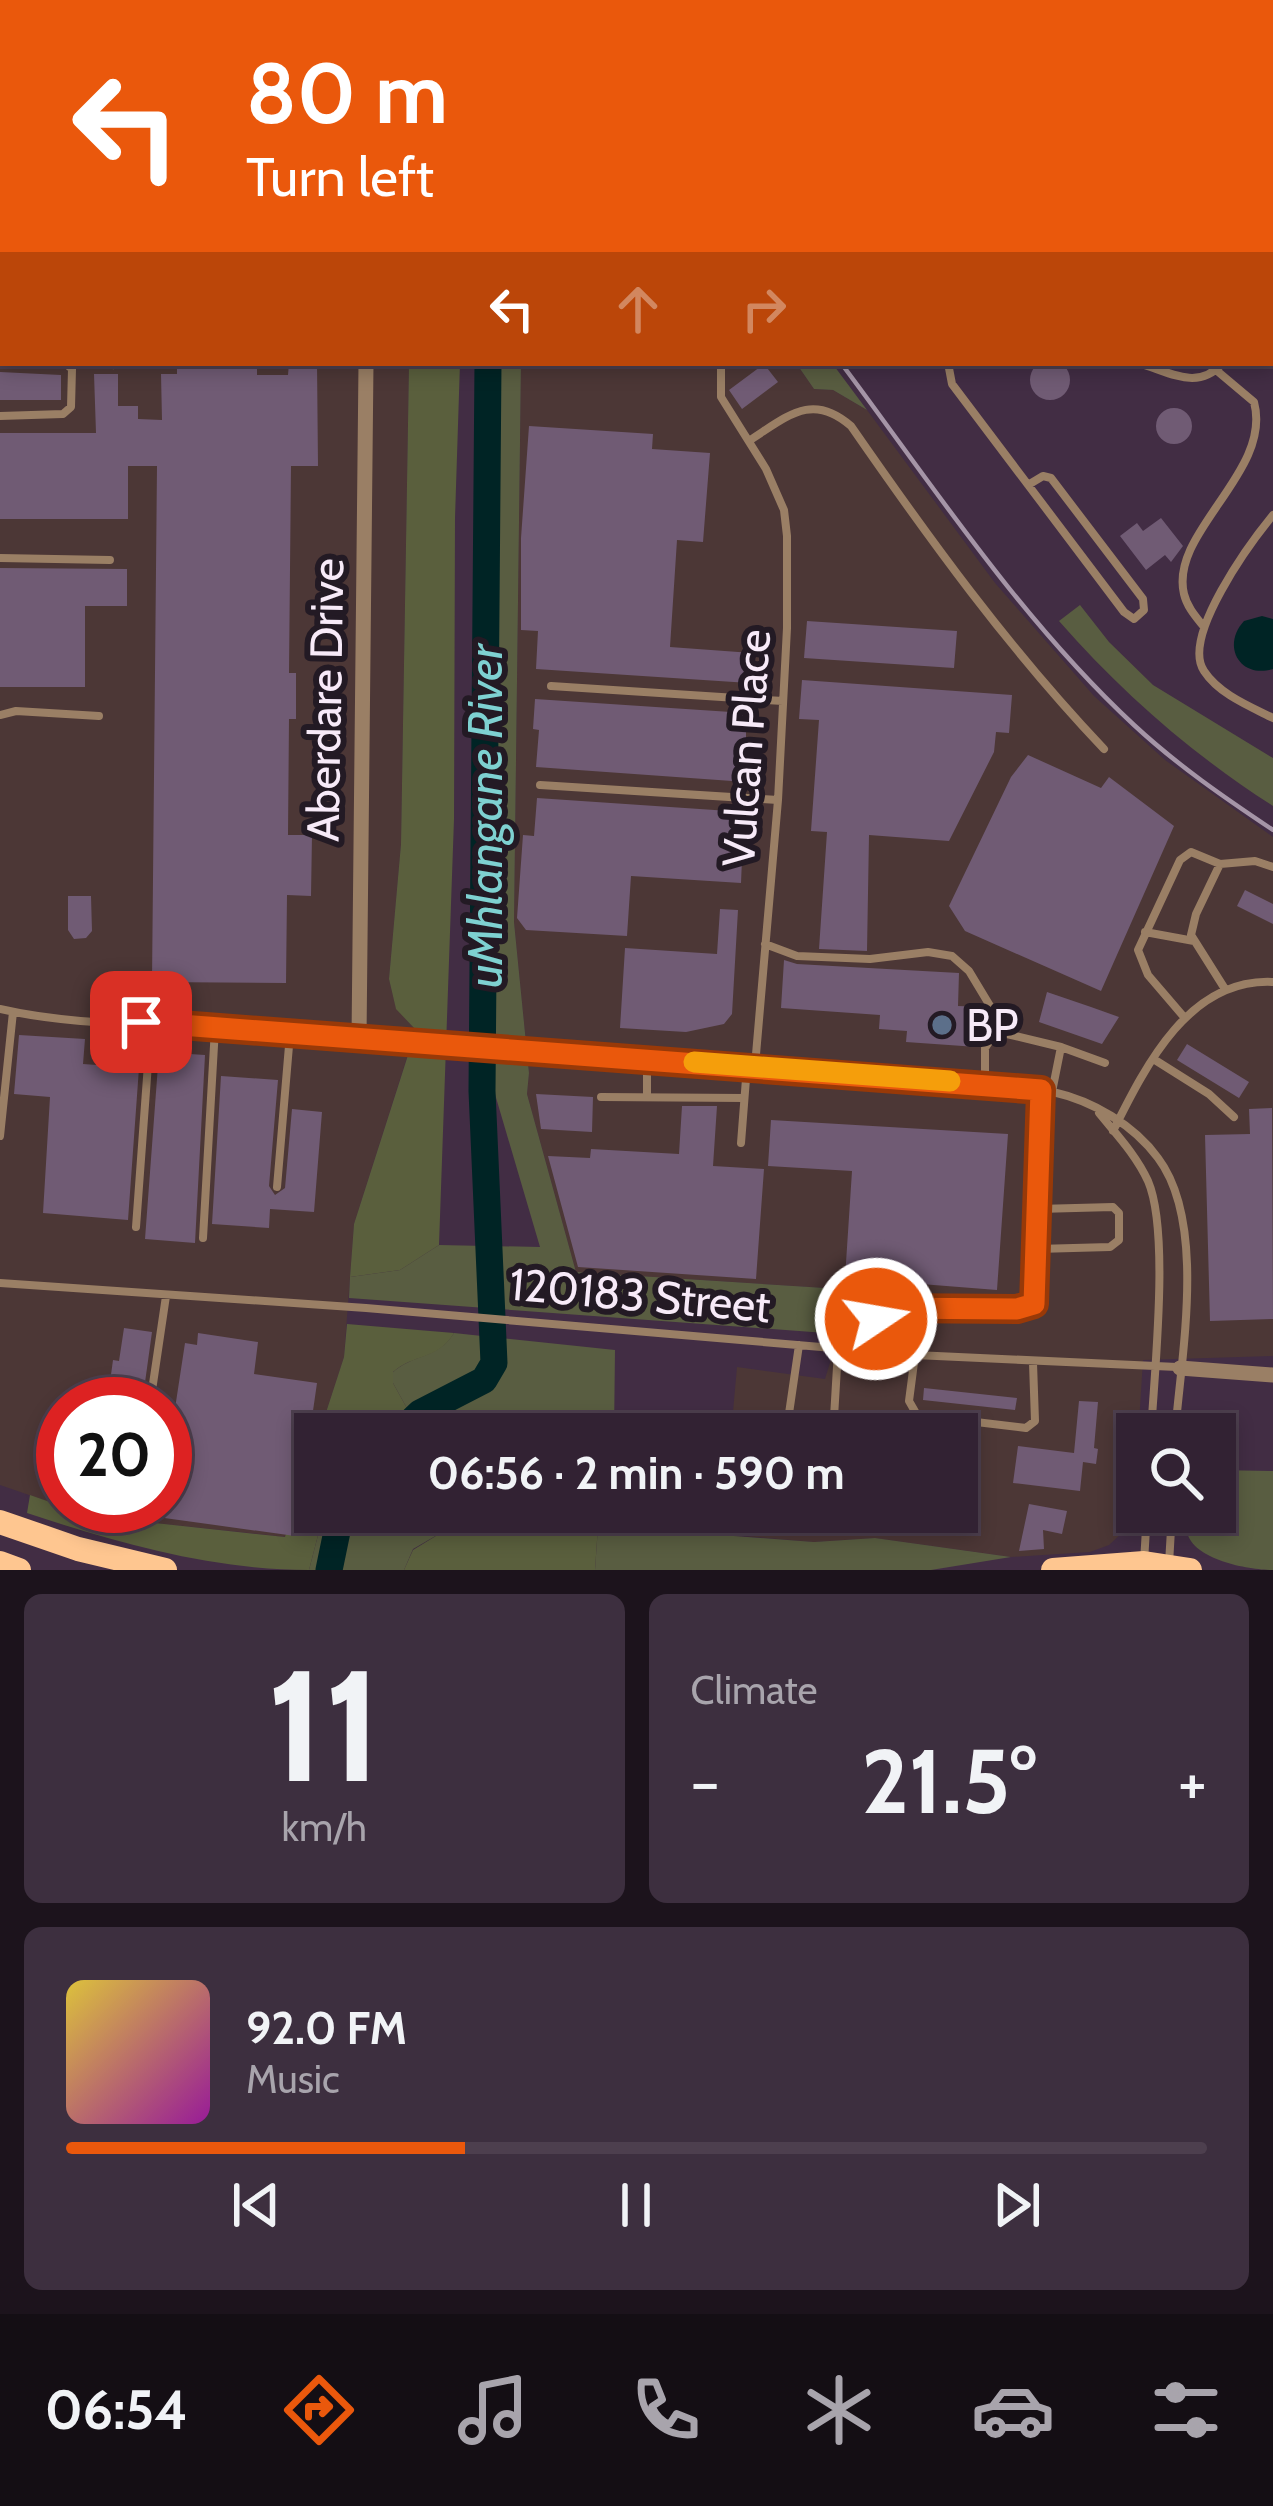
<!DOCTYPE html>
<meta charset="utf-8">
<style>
body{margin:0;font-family:Cabin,sans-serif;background:#3d2f3f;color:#f1f3f6;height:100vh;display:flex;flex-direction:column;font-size:45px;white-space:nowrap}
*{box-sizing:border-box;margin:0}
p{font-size:39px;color:#a8a4ac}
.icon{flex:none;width:66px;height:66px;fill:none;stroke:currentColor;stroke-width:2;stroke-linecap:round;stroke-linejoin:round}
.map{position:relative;height:1570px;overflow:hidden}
.drawer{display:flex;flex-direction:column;gap:24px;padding:24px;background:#1c131c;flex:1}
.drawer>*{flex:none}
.top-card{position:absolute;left:0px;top:0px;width:1275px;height:366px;box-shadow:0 6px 18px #0003,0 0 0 3px #4d3f4e;background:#ea580c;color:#fff;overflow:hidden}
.controls{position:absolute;left:1116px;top:1413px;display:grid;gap:24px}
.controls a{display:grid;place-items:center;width:120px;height:120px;border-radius:0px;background:#322233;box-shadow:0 6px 18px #0003,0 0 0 3px #4d3f4e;font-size:60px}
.speed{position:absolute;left:36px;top:1377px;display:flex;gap:24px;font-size:60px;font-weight:700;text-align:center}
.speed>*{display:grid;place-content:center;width:156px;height:156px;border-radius:50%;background:#322233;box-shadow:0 6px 18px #0003,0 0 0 3px #4d3f4e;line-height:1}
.speed .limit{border:18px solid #d22;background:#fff;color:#111}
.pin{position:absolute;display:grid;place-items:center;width:102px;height:102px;color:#fff;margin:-51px;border-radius:24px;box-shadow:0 6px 18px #0006}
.me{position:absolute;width:132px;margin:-66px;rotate:78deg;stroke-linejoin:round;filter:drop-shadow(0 0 9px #0008)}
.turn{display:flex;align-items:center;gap:42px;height:252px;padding:0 48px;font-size:54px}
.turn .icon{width:156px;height:156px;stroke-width:2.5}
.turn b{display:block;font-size:84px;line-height:102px}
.lanes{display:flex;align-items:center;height:114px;padding:0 48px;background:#0003;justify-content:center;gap:60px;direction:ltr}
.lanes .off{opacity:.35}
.big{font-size:90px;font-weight:700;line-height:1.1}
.drawer .widget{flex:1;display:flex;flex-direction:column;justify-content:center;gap:18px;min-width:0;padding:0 42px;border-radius:18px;background:#3d2f3f}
.drawer .dial{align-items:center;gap:0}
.dial b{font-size:156px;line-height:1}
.song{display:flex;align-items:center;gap:36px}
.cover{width:144px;height:144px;border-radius:18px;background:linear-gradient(135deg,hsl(50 70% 55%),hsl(300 70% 35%))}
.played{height:12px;border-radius:6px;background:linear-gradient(90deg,#ea580c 35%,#4d3f4e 35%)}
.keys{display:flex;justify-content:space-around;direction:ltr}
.heat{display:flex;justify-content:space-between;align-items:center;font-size:66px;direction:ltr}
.drawer .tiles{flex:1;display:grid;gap:24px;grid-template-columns:1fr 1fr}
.widget:last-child{grid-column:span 2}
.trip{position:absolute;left:294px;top:1413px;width:684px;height:120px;border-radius:0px;background:#322233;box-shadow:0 6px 18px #0003,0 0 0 3px #4d3f4e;font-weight:700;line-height:120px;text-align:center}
.dock{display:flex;height:192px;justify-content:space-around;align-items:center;background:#140e14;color:#a8a4ac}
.dock .icon{width:84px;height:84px}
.dock .selected{color:#ea580c}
.dock b{font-size:54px;color:#f1f3f6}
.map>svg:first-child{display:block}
</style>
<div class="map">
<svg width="1273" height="1570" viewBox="0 0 1273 1570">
<rect width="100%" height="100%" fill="#422d44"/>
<path fill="#4c3736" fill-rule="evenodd" d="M 0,0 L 412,0 L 3,3 L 3,363 L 409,363 L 401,844 L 389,979 L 396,1008 L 416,1029 L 354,1224 L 344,1357 L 319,1434 L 315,1434 L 315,1447 L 286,1537 L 90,1516 L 0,1485 ZM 63,1404 L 165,1404 L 165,1506 L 63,1506 Z
M 521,363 L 796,363 L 814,389 L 833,390 L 867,410 L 995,583 L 1094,696 L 1165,760 L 1273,837 L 1273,1356 L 1143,1360 L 1134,1502 L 1123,1532 L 1109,1545 L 1090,1552 L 1011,1557 L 875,1538 L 814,1542 L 722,1534 L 724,1512 L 957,1512 L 957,1434 L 731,1434 L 737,1367 L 825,1379 L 839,1334 L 841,1289 L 576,1272 L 527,1094 L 529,1073 L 514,922 Z"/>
<path fill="#595d41" d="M 501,363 L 521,363 L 514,922 L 529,1073 L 527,1094 L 576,1272 L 841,1289 L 839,1334 L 349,1298 L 350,1277 L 400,1270 L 439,1245 L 540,1247 L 492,1084 Z
M 796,363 L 832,363 L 867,410 L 833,390 L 814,389 Z
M 1080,605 L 1109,642 L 1153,685 L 1273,758 L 1273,806 C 1192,754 1122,693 1059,621 Z
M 454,1333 L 615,1350 L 614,1434 L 386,1434 L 409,1412 L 393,1383 L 392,1373 C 412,1354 438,1359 454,1333 Z
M 1215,1470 L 1273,1471 L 1273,1570 C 1249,1570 1193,1560 1187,1532 C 1185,1525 1187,1519 1188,1512 L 1215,1512 Z
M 324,1512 L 453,1512 L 444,1531 L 413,1549 L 404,1570 L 309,1570 Z
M 569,1512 L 614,1512 L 614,1527 L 814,1542 L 875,1538 L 1011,1557 L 931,1570 L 595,1570 L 598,1526 Z"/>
<path fill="#5a5f3d" d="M 409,363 L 460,363 L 455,518 L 454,819 L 439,1245 L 400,1270 L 350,1277 L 354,1224 L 416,1030 L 396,1009 L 389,979 L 401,844 Z
M 347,1324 L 454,1333 C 438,1360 413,1354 393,1372 L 393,1383 L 409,1412 L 386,1434 L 319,1434 L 344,1357 Z
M 315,1447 L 315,1512 L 324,1512 L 309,1570 C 213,1570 117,1543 27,1513 L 30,1495 L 90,1516 L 285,1537 Z
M 453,1512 L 569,1512 L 598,1526 L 595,1570 L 404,1570 L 413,1550 L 444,1531 Z"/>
<path fill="#002425" d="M 1262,616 L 1273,619 L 1273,669 C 1240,679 1221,646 1244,621 Z"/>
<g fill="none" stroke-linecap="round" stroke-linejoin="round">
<path stroke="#002425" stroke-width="27" d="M 492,3 L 492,0
M 398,1434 L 420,1413 L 484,1380 L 494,1363 L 482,1091 L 488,363
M 329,1570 L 341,1512"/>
</g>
<path fill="#705b74" d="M1030 380a20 20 0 1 1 40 0a20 20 0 1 1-40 0Z
M 177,363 L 257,363 L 257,375 L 288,375 L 289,363 L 317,363 L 318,466 L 291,466 L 289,673 L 296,673 L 296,719 L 289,719 L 288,835 L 312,835 L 311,896 L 287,895 L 286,983 L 152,982 L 157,466 L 128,466 L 128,519 L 0,519 L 0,433 L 96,433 L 94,374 L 118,374 L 118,406 L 138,406 L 138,419 L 162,420 L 161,374 L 177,374 Z
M 764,364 L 778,382 L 742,409 L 729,390 Z
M 0,372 L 61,375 L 61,400 L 0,400 Z
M1156 426a18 18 0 1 1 36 0a18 18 0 1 1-36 0Z
M 529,426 L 653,434 L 652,449 L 710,453 L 703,542 L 677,540 L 670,647 L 752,653 L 749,683 L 536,669 L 538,631 L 521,630 L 521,538 Z
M 1161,518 L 1183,546 L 1171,562 L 1165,555 L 1146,570 L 1120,536 L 1137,523 L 1143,531 Z
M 0,568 L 127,569 L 127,606 L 85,606 L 85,687 L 0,687 Z
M 807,621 L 957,631 L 954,668 L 804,658 Z
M 802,680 L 1012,695 L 1009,733 L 996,732 L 994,752 L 949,841 L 869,835 L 867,951 L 819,949 L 827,832 L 811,831 L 819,720 L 799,719 Z
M 535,699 L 746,713 L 746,782 L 536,767 L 539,730 L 533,729 Z
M 1028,755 L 1101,788 L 1109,777 L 1174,826 L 1101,991 L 965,931 L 949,906 L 1011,777 Z
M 537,798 L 744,812 L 741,883 L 631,876 L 627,936 L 526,930 L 517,918 L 523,835 L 534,836 Z
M 1245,890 L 1273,904 L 1273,924 L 1237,906 Z
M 68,896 L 91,896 L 92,931 L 86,938 L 74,939 L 68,930 Z
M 720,909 L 738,910 L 732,1014 L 724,1024 L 686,1032 L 620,1028 L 625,948 L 717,954 Z
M 784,960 L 797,964 L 959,973 L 958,1006 L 981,1007 L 977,1047 L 906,1042 L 907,1031 L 879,1029 L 880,1015 L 781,1008 Z
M 1047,992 L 1091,1007 L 1119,1017 L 1102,1044 L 1039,1022 Z
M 19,1035 L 85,1039 L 83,1064 L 139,1068 L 128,1220 L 43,1213 L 50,1097 L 14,1094 Z
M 1187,1044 L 1249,1082 L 1239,1098 L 1177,1060 Z
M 159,1052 L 205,1055 L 195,1243 L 145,1239 Z
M 221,1076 L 278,1080 L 269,1186 L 275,1195 L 285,1188 L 292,1109 L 322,1112 L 314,1212 L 270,1209 L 269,1228 L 212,1224 Z
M 536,1094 L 593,1097 L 592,1132 L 541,1129 Z
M 682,1106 L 717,1106 L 713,1166 L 764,1169 L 756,1279 L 578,1267 L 548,1156 L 590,1158 L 591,1149 L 679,1154 Z
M 1272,1108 L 1273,1319 L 1210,1321 L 1205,1135 L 1250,1134 L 1249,1109 Z
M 771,1120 L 1008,1134 L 997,1290 L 845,1278 L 852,1171 L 768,1166 Z
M 124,1328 L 152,1332 L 142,1404 L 107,1404 L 113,1360 L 119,1361 Z
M 198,1333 L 258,1342 L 254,1374 L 317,1383 L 295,1536 L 128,1513 L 128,1506 L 165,1506 L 165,1414 L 174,1415 L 185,1343 L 197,1345 Z
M 924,1388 L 1017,1398 L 1015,1410 L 923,1400 Z
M 1079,1401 L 1098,1402 L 1094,1448 L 1098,1449 L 1096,1464 L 1083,1462 L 1080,1491 L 1013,1483 L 1018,1446 L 1074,1453 Z
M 1029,1504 L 1067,1511 L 1062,1534 L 1043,1530 L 1044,1549 L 1019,1551 Z"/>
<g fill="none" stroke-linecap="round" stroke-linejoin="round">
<path stroke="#9a7f65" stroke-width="8" d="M 1098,0 L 1100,3
M 840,3 L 841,0
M 1118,3 L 1121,0
M 0,143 L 3,143
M 0,261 L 3,261
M 1272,339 L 1273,339
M 721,363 L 721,397 L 766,469 L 784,510 L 787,536 L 787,628 L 778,800 L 755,1066
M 948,363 L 952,384 L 1124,612 L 1134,619 L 1144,610 L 1143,599 L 1051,478 L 1043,476 L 1028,485
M 1138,363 C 1173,373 1197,391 1223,363
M 0,364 L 67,365 L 72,369 L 71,407 L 63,414 L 0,416
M 113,365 L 114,363
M 750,440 C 788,416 812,392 851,426 C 930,540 1009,649 1104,749
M 1273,515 C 1250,543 1181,637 1204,671 C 1219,694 1249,706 1273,718
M 0,558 L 110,560
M 1204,627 C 1196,617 1187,607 1184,594 C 1169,532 1273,472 1254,402 L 1216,370
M 551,686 L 783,701
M 0,715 L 16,711 L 99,716
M 540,785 L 778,800
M 1220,864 L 1196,914 L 1191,935 L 1225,989
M 1145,932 L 1194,941
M 765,944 L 797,956 L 870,959 L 928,952 L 952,956 L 969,971 L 1007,1034 L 1061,1047 L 1052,1092
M 0,1009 C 73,1026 160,1024 236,1030 C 423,1043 611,1055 799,1070 C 880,1076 973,1074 1053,1092 C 1093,1101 1134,1125 1158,1158 C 1207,1223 1181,1356 1175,1434
M 1184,1017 L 1148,975 L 1138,950 L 1180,860 L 1191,852 L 1220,864 L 1255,861 L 1273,867
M 1061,1047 L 1105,1063
M 1155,1060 L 1209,1094 L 1234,1117
M 985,1084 L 985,1048 L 993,1036 L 1007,1034
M 647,1096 L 647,1059
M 601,1097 L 744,1098
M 1099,1113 C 1117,1135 1136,1155 1148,1181 C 1170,1232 1154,1374 1151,1434
M 1113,1131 C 1146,1065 1189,978 1273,982
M 0,1136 L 13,1012
M 741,1143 L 747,1066
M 277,1187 L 290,1034
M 136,1227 L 151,1023
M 203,1238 L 215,1028
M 1037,1249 L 1110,1247 L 1119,1240 L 1119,1213 L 1113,1207 L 1038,1209
M 0,1283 L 366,1308 L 915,1355 L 1177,1367
M 874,1352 L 877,1314 L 885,1308 L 1017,1309 L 1034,1303 L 1041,1090
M 915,1355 L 909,1401 L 917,1415 L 1026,1428 L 1035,1421 L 1033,1363
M 150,1404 L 166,1296
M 786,1434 L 799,1345
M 833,1434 L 838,1350
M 1144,1562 L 1147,1512
M 1169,1564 L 1172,1512"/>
<path stroke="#9a7f65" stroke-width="15" d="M 369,3 L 370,0
M 359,1039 L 366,363
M 1180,1368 L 1273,1375"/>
<path stroke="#fec690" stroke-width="24" d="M 0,1522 L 78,1549 L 165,1570
M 0,1563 L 19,1570
M 1053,1570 L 1144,1563 L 1190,1570"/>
<path stroke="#a595a7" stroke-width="4.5" d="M 569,0 L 571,3
M 841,363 C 933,486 1021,620 1134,725 C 1177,765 1225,798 1273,830"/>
</g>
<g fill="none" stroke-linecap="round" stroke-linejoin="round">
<g stroke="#983908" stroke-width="30">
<path id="route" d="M 141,1022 L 1041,1090 L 1034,1304 L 1017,1309 L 885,1308 L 876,1319"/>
</g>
<use href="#route" stroke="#ea580c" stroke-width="21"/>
<path stroke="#f59e0b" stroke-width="21" d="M 694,1062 L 950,1081"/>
</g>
<circle fill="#5c6f8a" stroke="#231a24" stroke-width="4.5" cx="942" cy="1025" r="12"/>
<g text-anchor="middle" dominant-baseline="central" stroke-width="12" stroke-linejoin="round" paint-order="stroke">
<g font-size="45" fill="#f7eaf8" stroke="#231a24">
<text transform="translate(325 700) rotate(-89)">Aberdare Drive</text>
<text transform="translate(746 748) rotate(-86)">Vulcan Place</text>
<text transform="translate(640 1295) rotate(5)">120183 Street</text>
</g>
<g font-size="45" fill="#f7eaf8" stroke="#231a24" text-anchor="start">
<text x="966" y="1025">BP</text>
</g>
<g font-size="48" font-style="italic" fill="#7ed1d1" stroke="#231a24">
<text transform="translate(485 816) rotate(-90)">uMhlangane River</text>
</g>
</g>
</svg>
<div class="controls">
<a><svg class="icon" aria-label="search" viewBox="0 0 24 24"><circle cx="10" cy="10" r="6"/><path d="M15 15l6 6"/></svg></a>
</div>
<div class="speed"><div class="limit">20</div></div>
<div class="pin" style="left:141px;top:1022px;background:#d93025"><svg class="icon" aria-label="arrive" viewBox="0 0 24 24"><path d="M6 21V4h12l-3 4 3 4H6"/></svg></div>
<svg class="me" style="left:876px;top:1319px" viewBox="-20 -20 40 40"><circle r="17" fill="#ea580c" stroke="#fff" stroke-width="3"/><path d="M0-11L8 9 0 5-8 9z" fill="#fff"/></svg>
<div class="trip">06:56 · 2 min · 590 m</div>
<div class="top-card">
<div class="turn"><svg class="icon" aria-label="left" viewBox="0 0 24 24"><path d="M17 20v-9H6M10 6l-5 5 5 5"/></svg><div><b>80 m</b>Turn left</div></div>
<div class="lanes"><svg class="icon" aria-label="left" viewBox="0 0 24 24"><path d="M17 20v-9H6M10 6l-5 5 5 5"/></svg><svg class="icon off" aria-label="ahead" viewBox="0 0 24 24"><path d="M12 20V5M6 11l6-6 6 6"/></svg><svg class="icon off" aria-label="right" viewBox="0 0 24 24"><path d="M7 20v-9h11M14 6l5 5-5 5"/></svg></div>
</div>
</div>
<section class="drawer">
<div class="tiles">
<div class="widget dial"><b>11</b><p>km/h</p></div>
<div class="widget"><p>Climate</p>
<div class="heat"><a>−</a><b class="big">21.5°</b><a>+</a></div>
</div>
<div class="widget">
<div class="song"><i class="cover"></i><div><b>92.0 FM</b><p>Music</p></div></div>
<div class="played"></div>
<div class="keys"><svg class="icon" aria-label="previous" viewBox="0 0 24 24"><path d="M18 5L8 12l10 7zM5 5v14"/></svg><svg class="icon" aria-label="pause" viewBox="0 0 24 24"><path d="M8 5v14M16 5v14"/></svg><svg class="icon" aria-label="next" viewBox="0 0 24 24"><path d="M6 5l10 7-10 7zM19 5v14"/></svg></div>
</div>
</div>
</section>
<nav class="dock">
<b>06:54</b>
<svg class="icon selected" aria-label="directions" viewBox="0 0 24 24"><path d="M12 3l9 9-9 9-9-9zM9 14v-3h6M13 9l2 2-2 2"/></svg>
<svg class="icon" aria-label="music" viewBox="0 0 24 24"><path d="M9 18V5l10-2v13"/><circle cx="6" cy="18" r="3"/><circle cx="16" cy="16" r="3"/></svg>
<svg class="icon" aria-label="phone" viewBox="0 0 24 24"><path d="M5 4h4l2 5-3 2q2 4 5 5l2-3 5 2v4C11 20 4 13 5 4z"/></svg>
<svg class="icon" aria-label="climate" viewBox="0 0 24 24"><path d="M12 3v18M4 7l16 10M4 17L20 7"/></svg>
<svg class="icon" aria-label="car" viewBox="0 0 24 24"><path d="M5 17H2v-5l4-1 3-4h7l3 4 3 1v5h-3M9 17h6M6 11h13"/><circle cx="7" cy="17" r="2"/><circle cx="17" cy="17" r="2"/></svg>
<svg class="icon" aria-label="filters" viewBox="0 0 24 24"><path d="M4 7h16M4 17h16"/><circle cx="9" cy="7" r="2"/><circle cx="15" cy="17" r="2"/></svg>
</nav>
